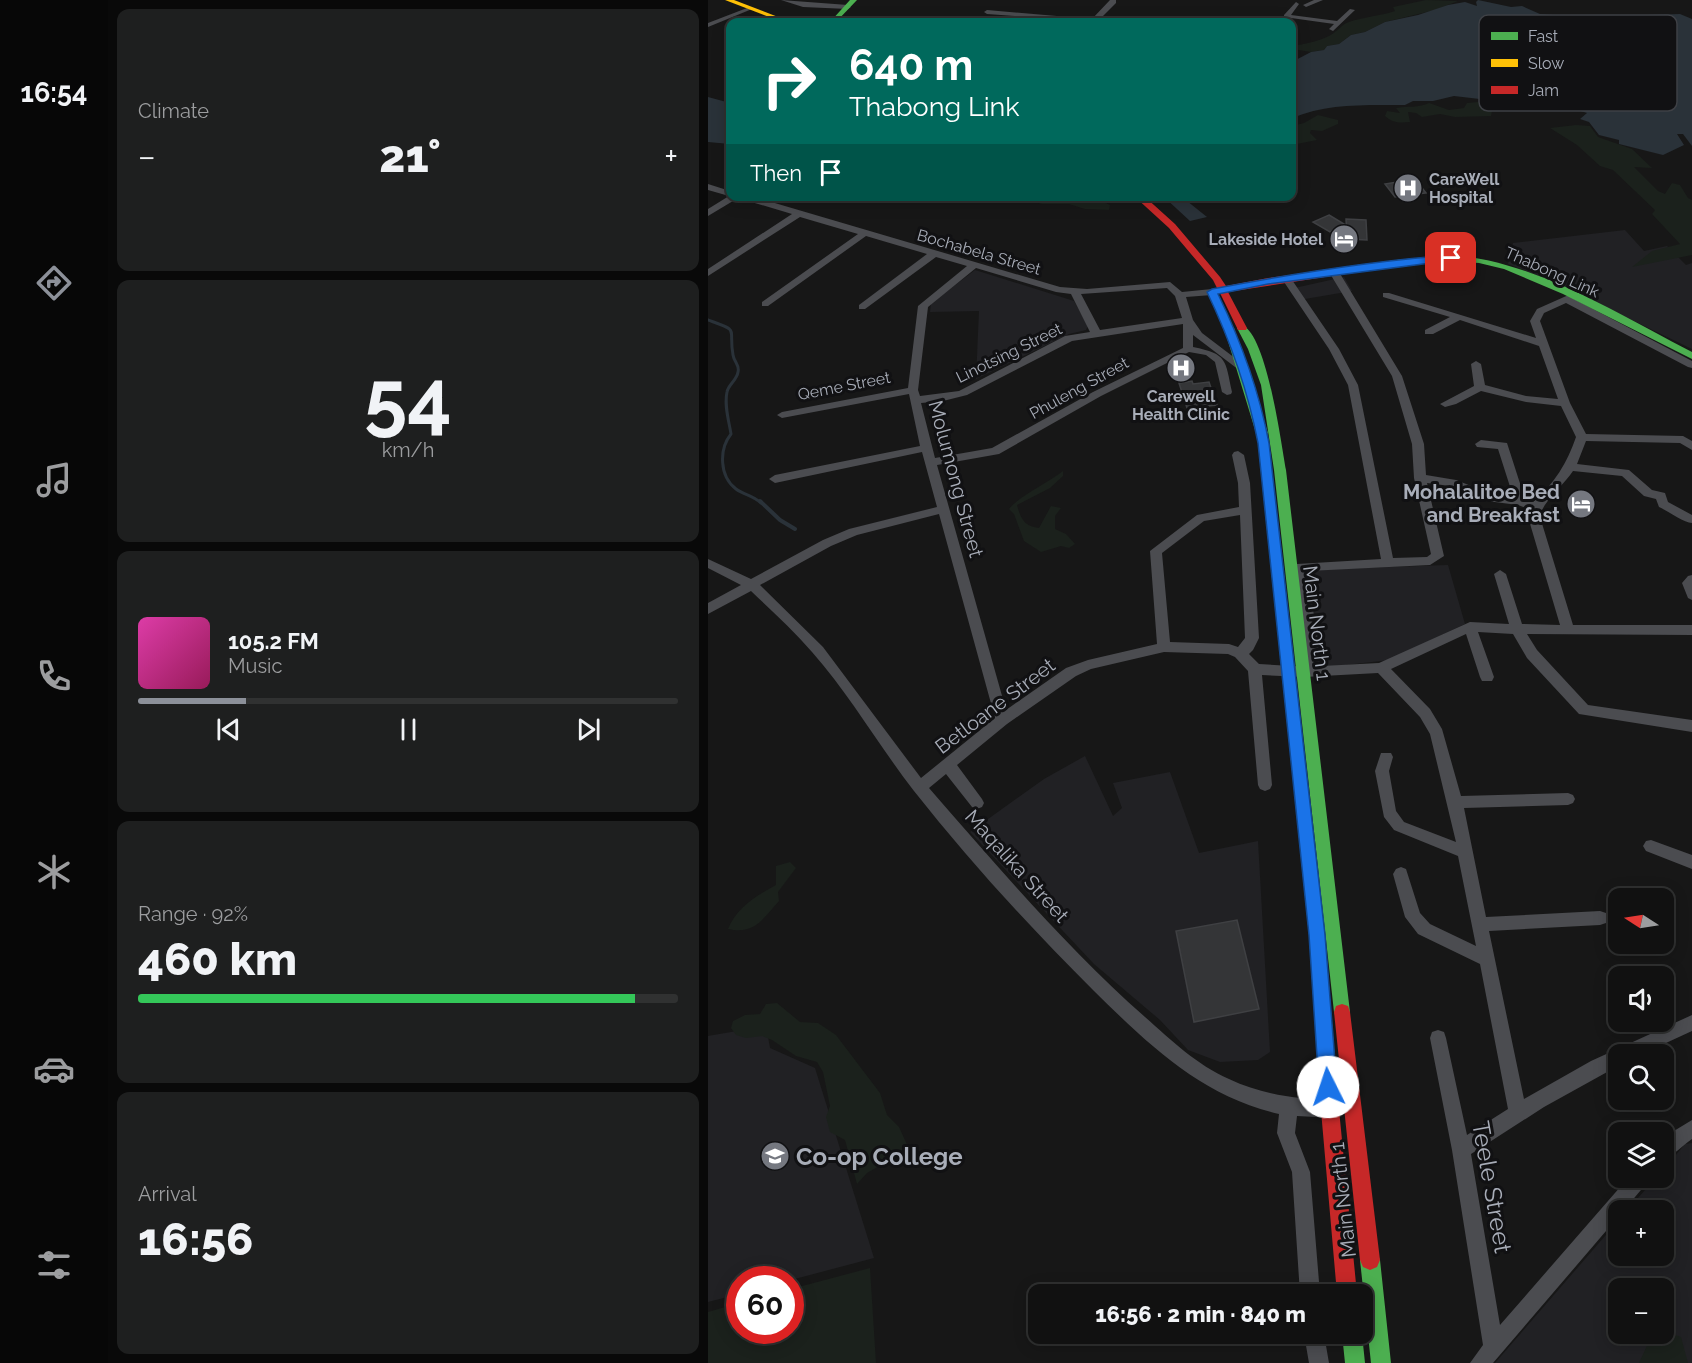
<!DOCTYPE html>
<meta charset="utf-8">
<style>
body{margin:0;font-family:Raleway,sans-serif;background:#1e1f1f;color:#f1f3f6;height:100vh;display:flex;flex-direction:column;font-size:22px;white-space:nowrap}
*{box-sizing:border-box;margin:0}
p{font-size:20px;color:#9c9d9f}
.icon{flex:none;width:33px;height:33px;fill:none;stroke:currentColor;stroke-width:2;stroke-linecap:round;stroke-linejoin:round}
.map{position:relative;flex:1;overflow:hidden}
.sheet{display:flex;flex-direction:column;gap:9px;padding:9px;background:#090909;width:600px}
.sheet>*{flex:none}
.banner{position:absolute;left:18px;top:18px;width:570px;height:183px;border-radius:12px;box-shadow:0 3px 15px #0003,0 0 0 2px #303131;background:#00695c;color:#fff;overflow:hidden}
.needle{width:39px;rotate:282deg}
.fabs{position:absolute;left:900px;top:888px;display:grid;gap:12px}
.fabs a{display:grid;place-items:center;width:66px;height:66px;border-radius:12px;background:#111;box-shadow:0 3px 15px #0003,0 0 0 2px #303131;font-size:30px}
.speed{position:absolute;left:18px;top:1266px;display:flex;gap:12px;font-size:30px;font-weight:700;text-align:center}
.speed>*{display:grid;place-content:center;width:78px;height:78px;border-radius:50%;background:#111;box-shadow:0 3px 15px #0003,0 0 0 2px #303131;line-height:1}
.speed .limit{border:9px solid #d22;background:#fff;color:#111}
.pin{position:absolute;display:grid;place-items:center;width:51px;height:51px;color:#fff;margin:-26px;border-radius:12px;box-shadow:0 3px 9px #0006}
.me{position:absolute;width:66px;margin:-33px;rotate:356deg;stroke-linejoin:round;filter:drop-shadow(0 0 4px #0008)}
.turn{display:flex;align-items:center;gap:21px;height:126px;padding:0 24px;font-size:27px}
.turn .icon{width:78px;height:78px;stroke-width:2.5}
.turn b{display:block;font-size:42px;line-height:51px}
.then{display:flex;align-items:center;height:57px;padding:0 24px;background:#0003;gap:12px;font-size:22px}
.big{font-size:45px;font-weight:800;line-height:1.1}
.sheet .card{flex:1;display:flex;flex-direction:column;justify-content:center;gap:9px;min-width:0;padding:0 21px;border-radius:12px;background:#1e1f1f}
.sheet .dial{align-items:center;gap:0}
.dial b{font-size:78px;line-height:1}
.song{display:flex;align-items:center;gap:18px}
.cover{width:72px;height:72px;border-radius:9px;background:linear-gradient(135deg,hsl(320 70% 55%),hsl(330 70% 35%))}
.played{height:6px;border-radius:3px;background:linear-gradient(90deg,#8c9099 20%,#303131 20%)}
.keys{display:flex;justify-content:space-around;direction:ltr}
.heat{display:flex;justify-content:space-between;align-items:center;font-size:33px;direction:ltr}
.charge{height:9px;border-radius:4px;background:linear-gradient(90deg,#34c759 92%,#303131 0)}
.trip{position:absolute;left:320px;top:1284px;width:345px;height:60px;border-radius:12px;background:#111;box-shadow:0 3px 15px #0003,0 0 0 2px #303131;font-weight:800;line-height:60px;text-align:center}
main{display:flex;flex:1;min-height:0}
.menu{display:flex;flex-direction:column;width:108px;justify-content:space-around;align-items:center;background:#070707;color:#9c9d9f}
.menu .icon{width:42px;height:42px}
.menu .on{color:#8c9099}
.menu b{font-size:27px;color:#f1f3f6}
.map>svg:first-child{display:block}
</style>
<main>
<nav class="menu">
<b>16:54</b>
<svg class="icon on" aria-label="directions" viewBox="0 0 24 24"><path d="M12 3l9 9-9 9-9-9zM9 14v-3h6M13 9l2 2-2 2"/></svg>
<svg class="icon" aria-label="music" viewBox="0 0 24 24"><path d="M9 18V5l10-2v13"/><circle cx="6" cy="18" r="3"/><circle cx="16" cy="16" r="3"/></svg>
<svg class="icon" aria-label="phone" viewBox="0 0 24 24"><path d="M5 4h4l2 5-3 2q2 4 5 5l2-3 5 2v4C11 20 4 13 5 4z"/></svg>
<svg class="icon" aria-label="climate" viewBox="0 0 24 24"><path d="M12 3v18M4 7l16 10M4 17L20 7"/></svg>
<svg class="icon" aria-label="car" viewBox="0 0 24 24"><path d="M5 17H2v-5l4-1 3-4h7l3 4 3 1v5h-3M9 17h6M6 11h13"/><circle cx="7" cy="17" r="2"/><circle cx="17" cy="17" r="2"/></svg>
<svg class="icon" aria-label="filters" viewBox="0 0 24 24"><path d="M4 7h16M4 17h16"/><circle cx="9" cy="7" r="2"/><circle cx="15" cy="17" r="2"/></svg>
</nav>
<section class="sheet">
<div class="card"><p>Climate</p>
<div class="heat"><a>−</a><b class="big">21°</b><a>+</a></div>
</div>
<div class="card dial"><b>54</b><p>km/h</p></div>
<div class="card">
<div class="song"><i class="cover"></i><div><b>105.2 FM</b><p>Music</p></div></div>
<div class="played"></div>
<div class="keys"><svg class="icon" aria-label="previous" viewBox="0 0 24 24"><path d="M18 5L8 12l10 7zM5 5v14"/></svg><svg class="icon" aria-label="pause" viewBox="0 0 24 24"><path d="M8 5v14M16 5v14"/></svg><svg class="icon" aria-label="next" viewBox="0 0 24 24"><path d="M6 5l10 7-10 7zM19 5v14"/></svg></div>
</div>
<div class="card"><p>Range · 92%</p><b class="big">460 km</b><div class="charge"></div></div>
<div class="card"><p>Arrival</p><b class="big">16:56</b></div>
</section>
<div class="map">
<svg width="984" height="1363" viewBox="0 0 984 1363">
<rect width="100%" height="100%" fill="#171717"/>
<path fill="#212124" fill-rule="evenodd" d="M 917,230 L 936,251 L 959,246 L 978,265 L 984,263 L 984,349 L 841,280 L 800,264 L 805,243 Z
M 267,270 L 366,301 L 380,326 L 378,330 L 361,334 L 268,379 L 271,311 L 222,312 L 223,303 Z
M 636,277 L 644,291 L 591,300 L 582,289 Z
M 740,565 L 757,624 L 681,660 L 612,668 L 596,570 Z
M 377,756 L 405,816 L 414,808 L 405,783 L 462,772 L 491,853 L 550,841 L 562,1052 L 550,1060 L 512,1062 L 480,1050 L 452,1020 L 386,964 L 262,832 L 336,779 Z
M 58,1026 L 62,1048 L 107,1068 L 166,1258 L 83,1280 L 32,1280 L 31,1294 L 0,1302 L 0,1036 Z
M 984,1143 L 984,1363 L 787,1363 L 910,1221 L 910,1256 L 956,1256 L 956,1210 L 919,1210 L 948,1178 L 956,1178 L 956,1169 L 977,1144 ZM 910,1288 L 956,1288 L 956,1334 L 910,1334 Z"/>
<path fill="#1b211c" d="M 718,0 L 750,1 L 727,10 L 677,22 L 657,32 L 643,35 L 631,44 L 619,46 L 616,50 L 603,52 L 584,49 L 584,46 C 596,44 609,42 621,36 C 628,33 634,24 641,22 C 655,17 672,16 687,11 L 685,7 Z
M 770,102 L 784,111 L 783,116 L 747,117 L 732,114 L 714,117 L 708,113 L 700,112 L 702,122 C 691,123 685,123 677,116 L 679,111 L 692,113 L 688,108 C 698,106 712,108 721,103 L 741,110 L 756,108 L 759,103 Z
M 610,115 L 630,120 L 630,124 L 614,131 L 603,130 L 602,133 L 609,140 L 584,145 L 584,131 L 585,131 L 584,126 L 596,123 Z
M 868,125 L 882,126 L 890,137 L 924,149 L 944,168 L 926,167 L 950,191 L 957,194 L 964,183 L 972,185 L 980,198 L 984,200 L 984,255 L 924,267 L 944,251 L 972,244 L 944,214 L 947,210 L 905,170 L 892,166 L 869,145 L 842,128 Z
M 308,197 L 385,197 L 402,205 L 401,210 L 377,209 L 361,204 L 334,204 Z
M 355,471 L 355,476 L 342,488 L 309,505 C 313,519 316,526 331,528 L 343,506 L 353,508 L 347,516 L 347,529 L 358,534 L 367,544 L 361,548 L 353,546 L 333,552 L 316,541 L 306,514 L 301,509 C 310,497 341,482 355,471 Z
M 82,862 L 88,868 L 70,892 L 71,901 C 55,918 48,935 20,929 C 29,907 48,896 68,885 L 68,866 Z
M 69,1003 L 92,1022 L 110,1023 L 128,1035 L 172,1093 L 179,1115 L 191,1127 L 201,1149 L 159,1173 L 149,1184 L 137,1140 L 122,1132 L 118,1117 L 122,1106 L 115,1072 L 109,1062 L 88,1056 L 64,1040 L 54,1036 L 38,1038 L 28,1035 L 23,1028 L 25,1021 L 37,1015 L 52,1014 L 58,1004 Z
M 162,1268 L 168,1363 L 0,1363 L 0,1312 L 31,1303 L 32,1330 L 82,1330 L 83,1289 Z
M 962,1333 L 973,1337 L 980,1363 L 931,1363 L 943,1337 Z"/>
<path fill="#2a3239" d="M 770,0 L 803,7 L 814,6 L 832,14 L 895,19 L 907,16 L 972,14 L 984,19 L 984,146 L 975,134 L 969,134 L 976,145 L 955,155 L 911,144 L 911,140 L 891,135 L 881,122 L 872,119 L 879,113 C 867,108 855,110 843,106 L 866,104 L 872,97 L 806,103 L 746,96 L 725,101 L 705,101 L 697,105 C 659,105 619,103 584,118 L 584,62 L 603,52 L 616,50 L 619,46 L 631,44 L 643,35 L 657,32 L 677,22 L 710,15 L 740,5 L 757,2 L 769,6 L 768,2 Z
M 0,97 L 22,103 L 22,114 L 16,117 L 22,119 L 22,144 L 0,142 Z
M 456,197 L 474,197 L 499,217 L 482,221 Z"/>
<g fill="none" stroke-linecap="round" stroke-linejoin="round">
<path stroke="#2a3239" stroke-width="3" d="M 0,320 C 33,332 20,326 25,355 C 26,362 32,365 30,372 C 29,380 20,385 19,392 C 16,406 21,421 23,434 C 11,449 11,476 28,489 C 36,495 45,495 53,503"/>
<path stroke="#2a3239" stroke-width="4" d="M 52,501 L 72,520 L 87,529"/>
</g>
<path fill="#343537" stroke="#3f4043" stroke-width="1.5" d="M 707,179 L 718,193 L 687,197 L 677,184 Z
M 621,215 L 636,224 L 622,232 L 605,222 Z
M 638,219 L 658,220 L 659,240 L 639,239 Z
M 484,381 L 485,384 L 501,382 L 509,405 L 479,408 L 471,383 Z
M 529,920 L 551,1009 L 486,1022 L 468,931 Z"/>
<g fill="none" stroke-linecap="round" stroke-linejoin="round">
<path fill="#4b4c50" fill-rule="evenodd" d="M 73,0 L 140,5 L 143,7 L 140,9 L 95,7 Z
M 402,0 L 408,0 L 408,3 L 389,22 L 279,14 L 276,12 L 279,10 L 384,19 Z
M 606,0 L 615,0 L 598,7 L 595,5 Z
M 588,2 L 591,4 L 583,15 L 629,21 L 642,9 L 647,10 L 625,31 L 621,29 L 626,24 L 576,17 L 576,15 Z
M 39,8 L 44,9 L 0,27 L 0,23 Z
M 0,184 L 22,191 L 22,196 L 43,196 L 352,287 L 379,289 L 462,282 L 474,292 L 504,289 L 509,292 L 504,295 L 478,297 L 485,320 L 494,333 L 540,368 L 535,371 L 531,370 L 485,335 L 485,347 C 520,354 517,360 524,392 L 523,394 L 519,395 L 514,392 L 507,362 L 498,355 L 481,352 L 393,396 L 291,454 L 229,465 L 298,710 L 358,668 L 380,660 L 449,644 L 442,551 L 489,515 L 531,507 L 530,483 L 524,455 L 526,452 L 530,451 L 536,455 L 542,483 L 551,638 L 545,650 L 541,654 L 551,664 L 601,667 L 597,654 L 587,567 L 589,564 L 673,559 L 640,385 L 621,349 L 574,279 L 576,277 L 582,277 L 631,349 L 650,385 L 685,558 L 719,557 L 723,554 L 706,478 L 704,444 L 684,376 L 621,272 L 623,270 L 631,272 L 694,376 L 716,444 L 718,475 L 748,480 L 781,493 L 805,496 L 790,449 L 769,447 L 767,444 L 773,440 L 799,443 L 817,499 L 825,502 C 847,483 859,463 868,437 L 853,406 L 818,402 L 773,391 L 748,404 L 737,407 L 732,404 L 766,386 L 763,364 L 768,361 L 773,364 L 777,385 L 818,396 L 850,399 L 831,346 L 752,320 L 725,334 L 717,334 L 717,330 L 742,317 L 675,297 L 675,293 L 681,293 L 828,338 L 822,321 L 829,309 L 865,293 L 870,296 L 866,299 L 984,361 L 984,368 L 980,367 L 858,303 L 836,313 L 832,321 L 862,403 L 878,434 L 975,436 L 984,441 L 984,450 L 972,443 L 878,441 L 869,464 L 921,470 L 944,490 L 957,493 L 960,502 L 984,515 L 984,523 C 976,523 960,511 951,507 L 948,499 L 936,496 L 914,476 L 865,471 C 856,485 833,503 832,517 L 865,625 L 984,625 L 984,635 L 819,634 L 829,650 L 880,705 L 984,720 L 984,732 L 871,714 L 819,658 L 805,634 L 770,632 L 786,677 L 784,681 L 774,681 L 772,677 L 758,634 L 683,669 L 722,709 L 734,729 L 753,796 L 860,793 L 865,795 L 867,799 L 865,803 L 860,805 L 756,808 L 778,917 L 892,911 L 898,913 L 900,918 L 898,923 L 892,925 L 781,931 L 816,1099 L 883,1061 L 984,1015 L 984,1031 L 934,1054 L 910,1054 L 910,1066 L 836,1107 L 763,1154 L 792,1325 L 920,1178 L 941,1178 L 938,1184 L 916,1210 L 910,1210 L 910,1217 L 785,1363 L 762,1363 L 775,1345 L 744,1150 L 722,1038 L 724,1032 L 730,1030 L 736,1032 L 738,1038 L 759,1135 L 800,1109 L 772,964 L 710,934 L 697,917 L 685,874 L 688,869 L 693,867 L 698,869 L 712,913 L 722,924 L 768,946 L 750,856 L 686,830 L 676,817 L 667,771 L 673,753 L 683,753 L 685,757 L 681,771 L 688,811 L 696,822 L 748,842 L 722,734 L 712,717 L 670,673 L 596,677 L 554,675 L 564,785 L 562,789 L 557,791 L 552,789 L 550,785 L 540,671 L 527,657 L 520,654 L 456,652 L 383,669 L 368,676 L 299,724 L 249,765 L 274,799 L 276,803 L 274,807 L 269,809 L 264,807 L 238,774 L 221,788 C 290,867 358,947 437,1017 C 463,1040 489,1065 521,1079 C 555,1095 589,1099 627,1100 L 633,1103 L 636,1109 L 633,1115 L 627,1118 L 589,1116 L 587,1133 L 602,1172 L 612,1294 L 592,1294 L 584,1172 L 569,1133 L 571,1114 C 493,1096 441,1045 385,990 C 322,927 261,861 206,791 C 171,746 142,695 104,652 C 85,630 64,611 43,591 L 0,614 L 0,603 L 33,585 L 0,568 L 0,559 L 43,579 L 115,540 L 141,529 L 229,507 L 214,452 L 67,483 L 61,479 L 67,475 L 212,446 L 201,394 L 74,418 L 69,415 L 74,412 L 200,388 L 210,306 L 259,266 L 228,257 L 157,309 L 151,309 L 151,305 L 219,254 L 158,236 L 60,306 L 54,306 L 54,302 L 150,234 L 92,217 L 0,276 L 0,269 L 84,214 L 30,198 L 0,216 L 0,209 L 21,196 L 0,190 ZM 268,268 L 348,292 L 363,294 L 382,332 L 357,336 L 251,391 L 212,396 L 210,390 L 220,307 ZM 459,288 L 467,296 L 474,318 L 392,330 L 373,294 ZM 475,324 L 475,348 L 385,392 L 284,448 L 227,458 L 213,403 L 235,401 L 259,395 L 364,341 ZM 719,483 L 742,486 L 779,501 L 810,505 L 821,509 L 820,517 L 852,625 L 814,624 L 798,574 L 792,570 L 786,574 L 801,624 L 762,622 L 671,663 L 614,666 L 611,654 L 600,571 L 722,565 L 736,556 ZM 231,514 L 287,718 L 213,778 L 115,647 L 52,585 L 123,546 L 149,535 ZM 532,515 L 537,638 L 530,647 L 521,644 L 462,642 L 454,553 L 496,521 Z
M 984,575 L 984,600 L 980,598 L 974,583 L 980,576 Z
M 943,840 L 984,855 L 984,869 L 938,851 L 935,846 L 938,841 Z
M 984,1120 L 984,1139 C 975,1145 965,1156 956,1159 L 956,1137 Z
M 596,1334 L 616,1334 L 621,1363 L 601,1363 Z"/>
<path fill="#4caf50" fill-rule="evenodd" d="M 142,0 L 149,0 L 128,22 L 122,22 Z
M 743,255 C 828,261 909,314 984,352 L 984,359 L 855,294 L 796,269 L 771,263 L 743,261 L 688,266 L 683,263 L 688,260 Z
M 521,325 L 526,328 L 560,433 L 558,435 L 554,436 L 548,433 L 516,328 Z
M 534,325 C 559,335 573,443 578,470 L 642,1012 L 640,1018 L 634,1020 L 628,1018 L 626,1012 L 566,470 L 553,385 L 540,349 L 529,328 Z
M 571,582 L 577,586 L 617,935 L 630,1099 L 627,1105 L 621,1108 L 615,1105 L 612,1099 L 601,935 L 565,586 Z
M 662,1250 L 669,1253 L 672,1260 L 683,1363 L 663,1363 L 652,1260 L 655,1253 Z
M 634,1334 L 654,1334 L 657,1363 L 637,1363 Z"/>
<path fill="#ffc107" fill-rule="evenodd" d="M 17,0 L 26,0 L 83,22 L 74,22 Z"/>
<path fill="#c62828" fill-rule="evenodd" d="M 426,196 L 436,196 L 467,224 L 512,277 L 518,286 L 560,278 L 688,260 L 693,263 L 688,266 L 520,292 L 539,328 L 538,330 L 530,330 L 512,293 L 504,295 L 499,292 L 509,288 L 505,280 L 461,228 Z
M 634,1004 L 640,1006 L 642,1012 L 672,1260 L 669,1267 L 662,1270 L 655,1267 L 652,1260 L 626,1012 L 628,1006 Z
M 621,1090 L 627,1093 L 630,1099 L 649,1294 L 629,1294 L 612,1099 L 615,1093 Z"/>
</g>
<path fill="#1a73e8" stroke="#114b97" stroke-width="1.5" d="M 743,255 L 748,258 L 746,260 L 560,284 L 510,294 C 533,341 551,391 561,443 L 617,935 L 629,1087 L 626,1093 L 620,1096 L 614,1093 L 611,1087 L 601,935 L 550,443 C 540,391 522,340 499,292 L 504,289 C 583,274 663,261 743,255 Z"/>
<defs>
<g id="hospital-disc" transform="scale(1.5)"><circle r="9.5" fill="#757880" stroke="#111113"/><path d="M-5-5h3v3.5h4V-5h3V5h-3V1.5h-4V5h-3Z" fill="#fff"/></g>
<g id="hotel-disc" transform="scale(1.5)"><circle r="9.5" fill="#757880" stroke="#111113"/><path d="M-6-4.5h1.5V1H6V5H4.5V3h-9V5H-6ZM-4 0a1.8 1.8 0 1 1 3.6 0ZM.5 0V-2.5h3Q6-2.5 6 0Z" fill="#fff"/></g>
<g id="university-disc" transform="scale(1.5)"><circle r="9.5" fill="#757880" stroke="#111113"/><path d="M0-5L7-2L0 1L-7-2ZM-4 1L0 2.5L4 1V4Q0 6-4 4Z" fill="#fff"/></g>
</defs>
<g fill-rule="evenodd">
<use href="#hospital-disc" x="700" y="188"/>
<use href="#hotel-disc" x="636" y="239"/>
<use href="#hospital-disc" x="473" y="368"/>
<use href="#hotel-disc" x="873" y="504"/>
<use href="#university-disc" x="67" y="1156"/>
</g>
<g text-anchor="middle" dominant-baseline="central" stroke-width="6" stroke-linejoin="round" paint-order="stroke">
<g font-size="16" font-weight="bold" fill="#a8adb8" stroke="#111113" text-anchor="start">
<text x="721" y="179">CareWell<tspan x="721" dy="18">Hospital</tspan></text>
<text x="615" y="239" text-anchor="end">Lakeside Hotel</text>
<text x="473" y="396" text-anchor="middle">Carewell<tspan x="473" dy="18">Health Clinic</tspan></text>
</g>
<g font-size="16" fill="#a8adb8" stroke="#111113">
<text transform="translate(271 252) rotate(16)">Bochabela Street</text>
<text transform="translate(844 272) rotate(24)">Thabong Link</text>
<text transform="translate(301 353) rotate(-26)">Linotsing Street</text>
<text transform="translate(136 386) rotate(-11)">Qeme Street</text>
<text transform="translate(371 388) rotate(-29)">Phuleng Street</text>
</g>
<g font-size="20" fill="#a8adb8" stroke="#111113">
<text transform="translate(248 479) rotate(75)">Molumong Street</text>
<text transform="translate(609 623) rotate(83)">Main North 1</text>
<text transform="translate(287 706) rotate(-37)">Betloane Street</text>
<text transform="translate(309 866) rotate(48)">Maqalika Street</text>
<text transform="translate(635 1200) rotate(-96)">Main North 1</text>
</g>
<g font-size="20" font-weight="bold" fill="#a8adb8" stroke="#111113" text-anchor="end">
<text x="852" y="492">Mohalalitoe Bed<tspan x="852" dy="23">and Breakfast</tspan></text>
</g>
<g font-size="24" font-weight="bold" fill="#a8adb8" stroke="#111113" text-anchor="start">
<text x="88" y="1156">Co-op College</text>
</g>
<g font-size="24" fill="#a8adb8" stroke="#111113">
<text transform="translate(784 1187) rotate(80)">Teele Street</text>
</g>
</g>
<rect x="771" y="15" width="198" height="96" rx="9" fill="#111113" stroke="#3e4045" stroke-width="1.5"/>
<rect x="783" y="32" width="27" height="8" fill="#4caf50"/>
<rect x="783" y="59" width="27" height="8" fill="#ffc107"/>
<rect x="783" y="86" width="27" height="8" fill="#c62828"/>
<g font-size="16" fill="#a8adb8">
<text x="820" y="42">Fast</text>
<text x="820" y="69">Slow</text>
<text x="820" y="96">Jam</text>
</g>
</svg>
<div class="fabs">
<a><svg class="needle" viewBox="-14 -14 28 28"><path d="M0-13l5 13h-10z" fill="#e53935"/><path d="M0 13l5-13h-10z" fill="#9c9d9f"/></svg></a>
<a><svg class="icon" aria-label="sound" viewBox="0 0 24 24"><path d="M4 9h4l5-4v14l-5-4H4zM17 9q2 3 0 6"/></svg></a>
<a><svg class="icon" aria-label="search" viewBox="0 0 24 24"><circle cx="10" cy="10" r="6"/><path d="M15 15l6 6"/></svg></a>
<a><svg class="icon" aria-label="layers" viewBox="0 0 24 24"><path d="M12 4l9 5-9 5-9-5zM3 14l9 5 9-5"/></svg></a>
<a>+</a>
<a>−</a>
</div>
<div class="speed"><div class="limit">60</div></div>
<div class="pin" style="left:743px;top:258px;background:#d93025"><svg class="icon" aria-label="arrive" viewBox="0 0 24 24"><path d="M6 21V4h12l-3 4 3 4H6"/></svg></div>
<svg class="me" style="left:620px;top:1087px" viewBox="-20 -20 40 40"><circle r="19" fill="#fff"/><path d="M0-13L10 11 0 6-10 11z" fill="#1a73e8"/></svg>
<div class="trip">16:56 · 2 min · 840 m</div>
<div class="banner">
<div class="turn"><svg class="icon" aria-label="right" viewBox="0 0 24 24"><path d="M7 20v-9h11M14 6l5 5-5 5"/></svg><div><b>640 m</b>Thabong Link</div></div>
<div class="then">Then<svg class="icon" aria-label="arrive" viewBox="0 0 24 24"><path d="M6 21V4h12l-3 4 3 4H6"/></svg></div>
</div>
</div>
</main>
